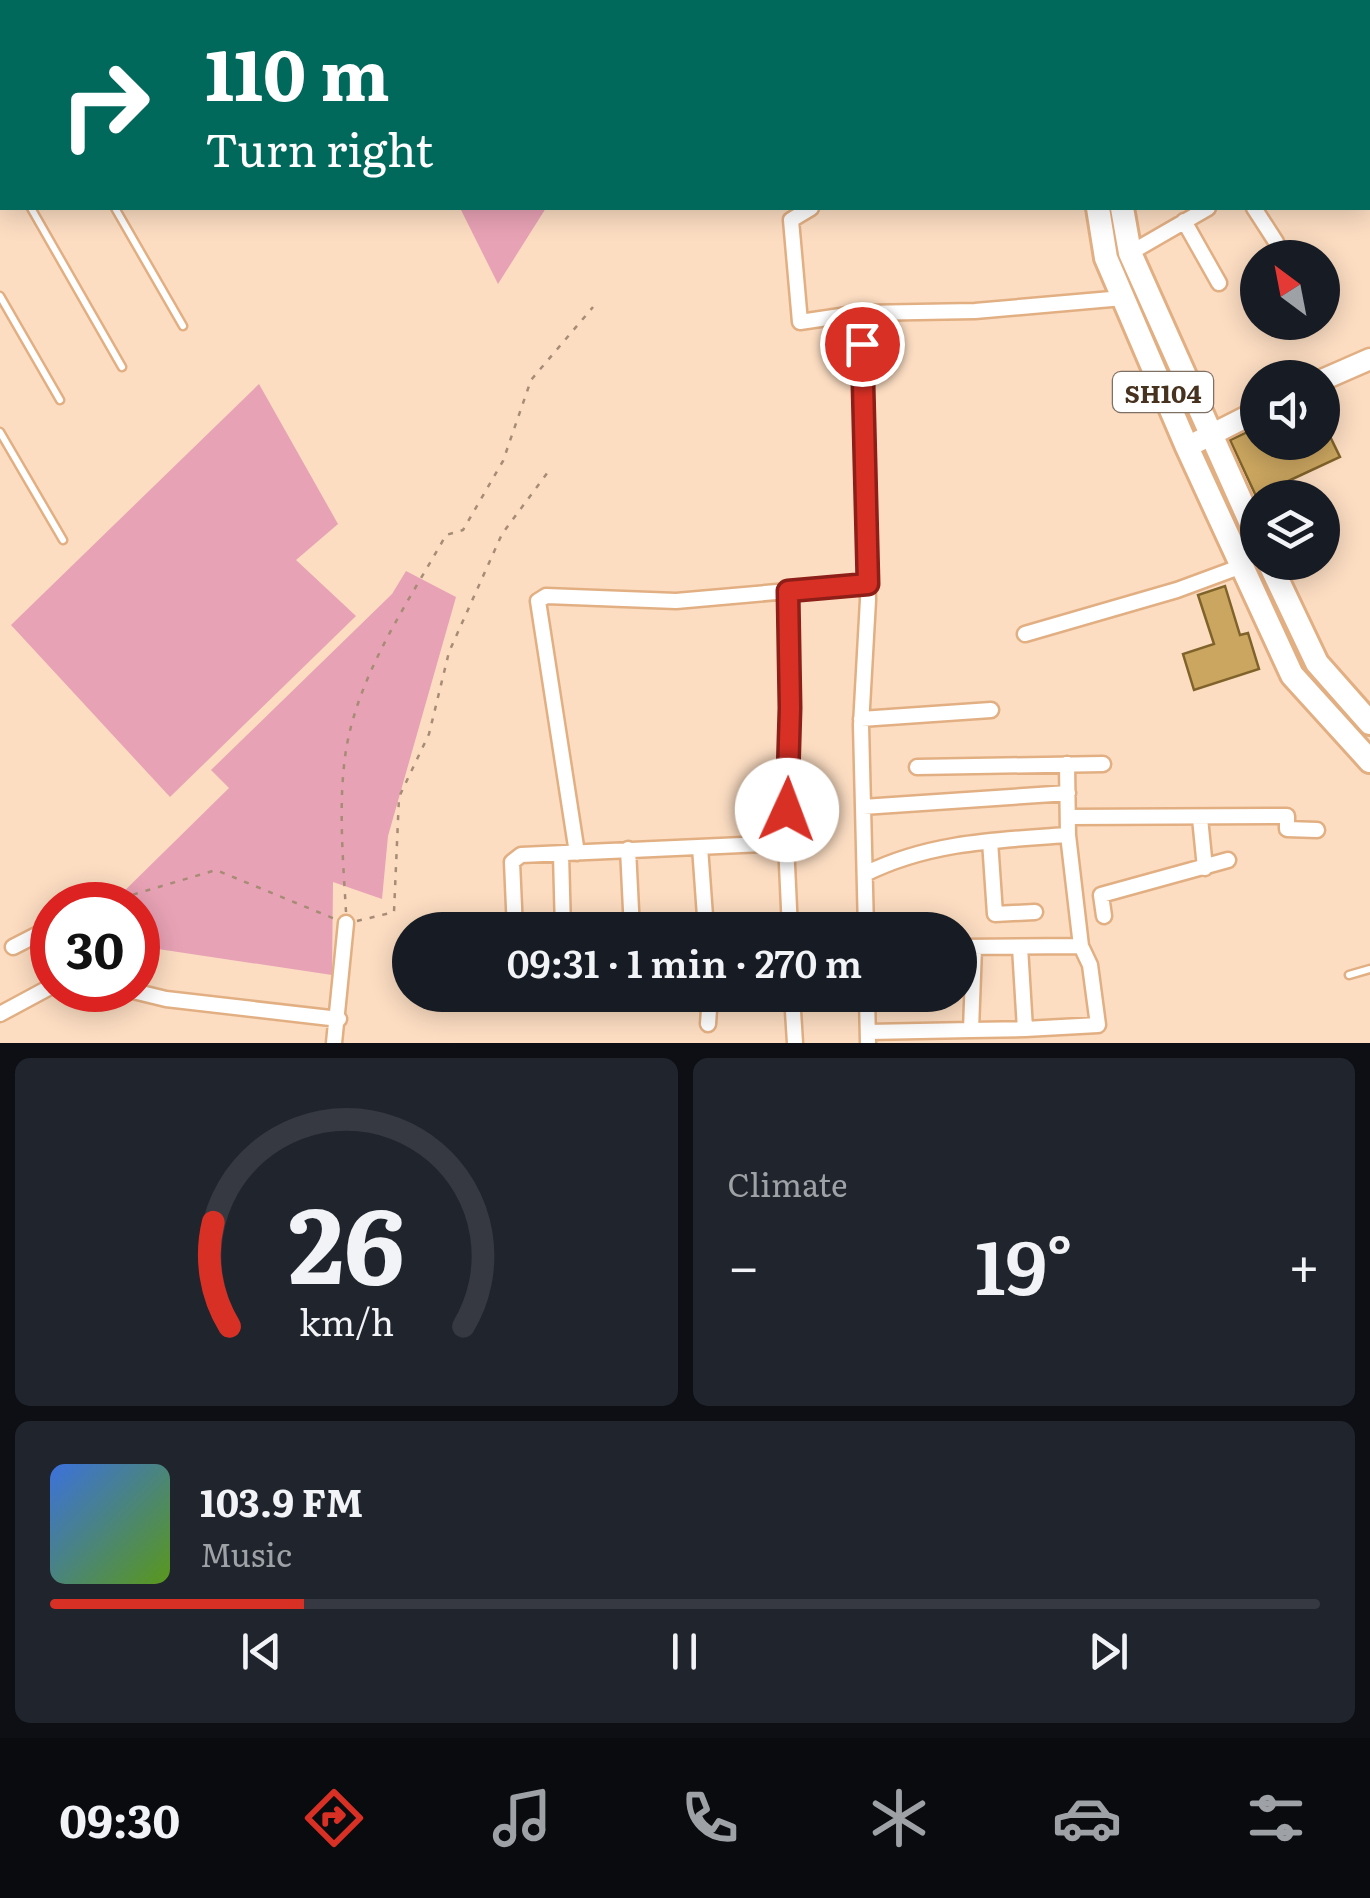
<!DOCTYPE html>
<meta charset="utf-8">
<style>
body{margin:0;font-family:Literata,serif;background:#20242c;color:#f1f3f6;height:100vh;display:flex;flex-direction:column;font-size:38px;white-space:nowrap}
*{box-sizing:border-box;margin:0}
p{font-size:32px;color:#9ea1a6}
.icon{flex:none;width:55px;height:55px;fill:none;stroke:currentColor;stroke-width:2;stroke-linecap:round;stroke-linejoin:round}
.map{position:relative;height:1043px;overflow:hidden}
.drawer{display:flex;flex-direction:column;gap:15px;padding:15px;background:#0d0f14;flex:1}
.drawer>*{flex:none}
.guide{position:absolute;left:0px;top:0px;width:1370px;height:210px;box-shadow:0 5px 25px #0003;background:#00695c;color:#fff;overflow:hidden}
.needle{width:65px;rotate:328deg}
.controls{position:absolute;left:1240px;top:240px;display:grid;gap:20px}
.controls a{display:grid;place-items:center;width:100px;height:100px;border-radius:50%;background:#171b24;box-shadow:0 5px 25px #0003;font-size:50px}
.speed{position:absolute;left:30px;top:882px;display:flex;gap:20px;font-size:50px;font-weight:700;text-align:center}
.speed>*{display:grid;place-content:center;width:130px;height:130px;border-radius:50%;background:#171b24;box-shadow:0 5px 25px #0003;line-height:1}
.speed .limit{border:15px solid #d22;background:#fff;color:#111}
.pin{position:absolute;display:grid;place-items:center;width:85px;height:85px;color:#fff;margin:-42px;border:5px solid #fff;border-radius:50%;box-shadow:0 2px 10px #0007}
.me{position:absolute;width:110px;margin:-55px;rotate:2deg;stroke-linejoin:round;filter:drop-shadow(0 0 8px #0008)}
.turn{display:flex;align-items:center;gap:35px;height:210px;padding:0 40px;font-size:45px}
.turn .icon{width:130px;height:130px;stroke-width:2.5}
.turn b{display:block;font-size:70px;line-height:85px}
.big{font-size:75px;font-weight:600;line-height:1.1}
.drawer .widget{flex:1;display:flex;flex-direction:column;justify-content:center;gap:15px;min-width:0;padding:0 35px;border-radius:15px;background:#20242c}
.drawer .dial{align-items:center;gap:0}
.dial svg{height:260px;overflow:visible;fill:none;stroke:#363941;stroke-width:7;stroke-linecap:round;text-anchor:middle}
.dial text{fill:#f1f3f6;stroke:none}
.song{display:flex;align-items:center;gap:30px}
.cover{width:120px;height:120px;border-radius:15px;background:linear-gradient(135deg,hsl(220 70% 55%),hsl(90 70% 35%))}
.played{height:10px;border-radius:5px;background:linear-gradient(90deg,#d93025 20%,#363941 20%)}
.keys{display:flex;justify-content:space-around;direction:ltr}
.heat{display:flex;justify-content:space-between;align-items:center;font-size:55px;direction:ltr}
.drawer .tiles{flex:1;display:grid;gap:15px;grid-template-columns:1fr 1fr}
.widget:last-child{grid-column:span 2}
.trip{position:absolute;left:392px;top:912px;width:585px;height:100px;border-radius:50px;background:#171b24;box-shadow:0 5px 25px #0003;font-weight:600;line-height:100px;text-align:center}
.menu{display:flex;height:160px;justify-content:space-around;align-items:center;background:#090b0e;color:#9ea1a6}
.menu .icon{width:70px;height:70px}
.menu .active{color:#d93025}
.menu b{font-size:45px;color:#f1f3f6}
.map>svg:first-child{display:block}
</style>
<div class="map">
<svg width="1370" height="1043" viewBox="0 0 1370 1043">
<rect width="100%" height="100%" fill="#fcddc2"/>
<path fill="#e8a2b5" d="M 431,0 L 824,0 L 825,2 L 427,2 Z
M 460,208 L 546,208 L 498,284 Z
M 259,384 L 338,524 L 296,560 L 356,616 L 170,797 L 11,625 Z
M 406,571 L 456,597 L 388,836 L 382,899 L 333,882 L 332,975 L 138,946 L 138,905 L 110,905 L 229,788 L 211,770 L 392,594 Z"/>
<path fill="#cba660" stroke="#80632a" stroke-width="2.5" d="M 1322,420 L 1340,457 L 1256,496 L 1230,440 L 1258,427 L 1258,442 L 1322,442 Z
M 1225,586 L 1240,635 L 1248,633 L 1259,669 L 1194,690 L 1183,654 L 1214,644 L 1198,595 Z"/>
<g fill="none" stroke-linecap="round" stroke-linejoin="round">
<g stroke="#e2af83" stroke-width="11">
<path id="lane" d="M 74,0 L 76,2
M 150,0 L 152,2
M 231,0 L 233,2
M 94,2 L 99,0
M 0,69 L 2,65
M 0,154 L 2,159
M 31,208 L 122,367
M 115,208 L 183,326
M 0,296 L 60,400
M 0,432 L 63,540
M 1349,975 L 1370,969"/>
</g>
<g stroke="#e2af83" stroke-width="19">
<path id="street" d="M 377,0 L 378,2
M 1098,2 L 1103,0
M 1172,2 L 1177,0
M 1293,2 L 1297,0
M 1368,115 L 1370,114
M 1368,129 L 1370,133
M 811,208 L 791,220 L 800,322 L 861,313 L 975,311 L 1123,298
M 1254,208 L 1276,242
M 1184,221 L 1219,283
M 1130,253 L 1208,208
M 861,313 L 868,600 L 861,725 L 866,930
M 788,591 L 790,708 L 786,843 L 790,930
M 1025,634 L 1177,590 L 1242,566
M 861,719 L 991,710
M 917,767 L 1103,764
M 863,807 L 1068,793
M 1068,817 L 1287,816 L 1287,829 L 1317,830
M 1200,818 L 1205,868
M 990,841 L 995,914 L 1035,912
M 700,847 L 706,930
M 628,849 L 632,930
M 577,853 L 538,601 L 546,596 L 676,601 L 867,584
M 561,854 L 563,930
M 865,874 C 929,842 997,840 1068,835 L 1067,764
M 1104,916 L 1101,895 L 1228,860
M 515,930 L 512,862 L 521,855 L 786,843
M 13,947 L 52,927
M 960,947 L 1081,946 L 1068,835
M 129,990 L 166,999 L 339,1019
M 792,995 L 795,1043
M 867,995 L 868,1043
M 0,1014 L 52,986
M 708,1024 L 710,995
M 1025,1029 L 1098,1025 L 1090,965 L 1081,946
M 971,1030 L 1025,1029 L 1020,947
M 868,1032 L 971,1030 L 974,947
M 334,1043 L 346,923"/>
</g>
<g stroke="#e2af83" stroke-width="25">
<path id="secondary" d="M 1322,380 L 1370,359
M 1187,447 L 1258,411"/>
</g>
<g stroke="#e2af83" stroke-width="28">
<path id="primary" d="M 1064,0 L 1065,2
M 1086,0 L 1087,2
M 1098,208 L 1106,258 L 1187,447 L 1292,675 L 1370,761
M 1122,208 L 1130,253 L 1258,539
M 1269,562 L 1317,663 L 1370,723"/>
</g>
<path stroke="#a68c75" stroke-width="2.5" stroke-dasharray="5 8" stroke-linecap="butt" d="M 6,2 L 7,0
M 0,12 L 2,8
M 108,902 L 216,870 L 335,919
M 346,912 C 343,859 338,802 346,750 C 359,672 408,603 446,535 L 463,530 L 503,461 L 531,380 L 593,307
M 357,921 L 394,912 L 399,797 L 429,734 L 449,652 L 502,534 L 548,472"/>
<use href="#lane" stroke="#fff" stroke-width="6"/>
<use href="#street" stroke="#fff" stroke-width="14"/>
<use href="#secondary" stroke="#fff" stroke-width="20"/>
<use href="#primary" stroke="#fff" stroke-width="22"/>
</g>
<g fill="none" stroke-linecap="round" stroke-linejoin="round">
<g stroke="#8d1f18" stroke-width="25">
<path id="route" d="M 787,810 L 790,708 L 788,591 L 868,584 L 862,344"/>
</g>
<use href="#route" stroke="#d93025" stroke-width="18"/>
</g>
<g text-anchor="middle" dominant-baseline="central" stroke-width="10" stroke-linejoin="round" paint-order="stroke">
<rect fill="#fff" stroke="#7e7063" stroke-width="2.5" x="1113" y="372" width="100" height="40" rx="8"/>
<g font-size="25" font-weight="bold" fill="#473220">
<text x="1163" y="392">SH104</text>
</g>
</g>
</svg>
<div class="controls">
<a><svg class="needle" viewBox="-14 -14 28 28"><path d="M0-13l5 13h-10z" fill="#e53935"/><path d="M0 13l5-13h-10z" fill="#9ea1a6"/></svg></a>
<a><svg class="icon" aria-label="sound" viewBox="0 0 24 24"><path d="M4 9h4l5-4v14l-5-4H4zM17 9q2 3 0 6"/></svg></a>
<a><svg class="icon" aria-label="layers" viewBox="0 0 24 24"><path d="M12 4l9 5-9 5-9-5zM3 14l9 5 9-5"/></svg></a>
</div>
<div class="speed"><div class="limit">30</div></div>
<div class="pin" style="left:862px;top:344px;background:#d93025"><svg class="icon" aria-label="arrive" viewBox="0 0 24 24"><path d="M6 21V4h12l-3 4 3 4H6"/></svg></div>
<svg class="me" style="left:787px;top:810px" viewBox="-20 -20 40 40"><circle r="19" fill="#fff"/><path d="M0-13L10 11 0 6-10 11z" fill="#d93025"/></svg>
<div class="trip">09:31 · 1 min · 270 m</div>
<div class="guide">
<div class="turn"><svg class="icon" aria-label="right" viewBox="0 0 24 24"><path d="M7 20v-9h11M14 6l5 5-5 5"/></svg><div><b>110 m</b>Turn right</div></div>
</div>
</div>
<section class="drawer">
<div class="tiles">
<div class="widget dial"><svg viewBox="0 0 100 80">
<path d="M14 69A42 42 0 1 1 86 69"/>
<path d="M14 69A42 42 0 0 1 9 37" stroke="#d93025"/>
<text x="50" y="56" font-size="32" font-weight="700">26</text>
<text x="50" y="72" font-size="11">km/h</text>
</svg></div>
<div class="widget"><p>Climate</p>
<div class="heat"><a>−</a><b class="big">19°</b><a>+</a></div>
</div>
<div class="widget">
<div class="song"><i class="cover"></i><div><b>103.9 FM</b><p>Music</p></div></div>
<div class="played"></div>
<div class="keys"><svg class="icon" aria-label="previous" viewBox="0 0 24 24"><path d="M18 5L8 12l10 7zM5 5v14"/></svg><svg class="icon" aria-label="pause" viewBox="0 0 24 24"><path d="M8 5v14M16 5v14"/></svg><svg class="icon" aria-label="next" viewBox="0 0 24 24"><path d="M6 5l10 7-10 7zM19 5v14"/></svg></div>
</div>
</div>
</section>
<nav class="menu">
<b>09:30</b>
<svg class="icon active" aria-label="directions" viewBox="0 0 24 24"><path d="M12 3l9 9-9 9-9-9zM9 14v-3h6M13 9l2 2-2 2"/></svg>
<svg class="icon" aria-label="music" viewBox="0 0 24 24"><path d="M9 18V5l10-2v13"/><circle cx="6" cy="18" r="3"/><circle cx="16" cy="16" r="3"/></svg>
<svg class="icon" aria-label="phone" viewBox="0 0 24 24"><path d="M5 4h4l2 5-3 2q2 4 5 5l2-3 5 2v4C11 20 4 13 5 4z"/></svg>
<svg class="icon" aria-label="climate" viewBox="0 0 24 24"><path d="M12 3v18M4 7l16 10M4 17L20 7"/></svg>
<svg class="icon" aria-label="car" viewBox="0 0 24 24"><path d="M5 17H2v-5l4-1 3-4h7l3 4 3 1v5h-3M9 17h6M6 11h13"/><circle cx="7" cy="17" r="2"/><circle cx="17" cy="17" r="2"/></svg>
<svg class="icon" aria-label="filters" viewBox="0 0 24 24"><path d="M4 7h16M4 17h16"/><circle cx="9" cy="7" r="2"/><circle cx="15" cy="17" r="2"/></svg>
</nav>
